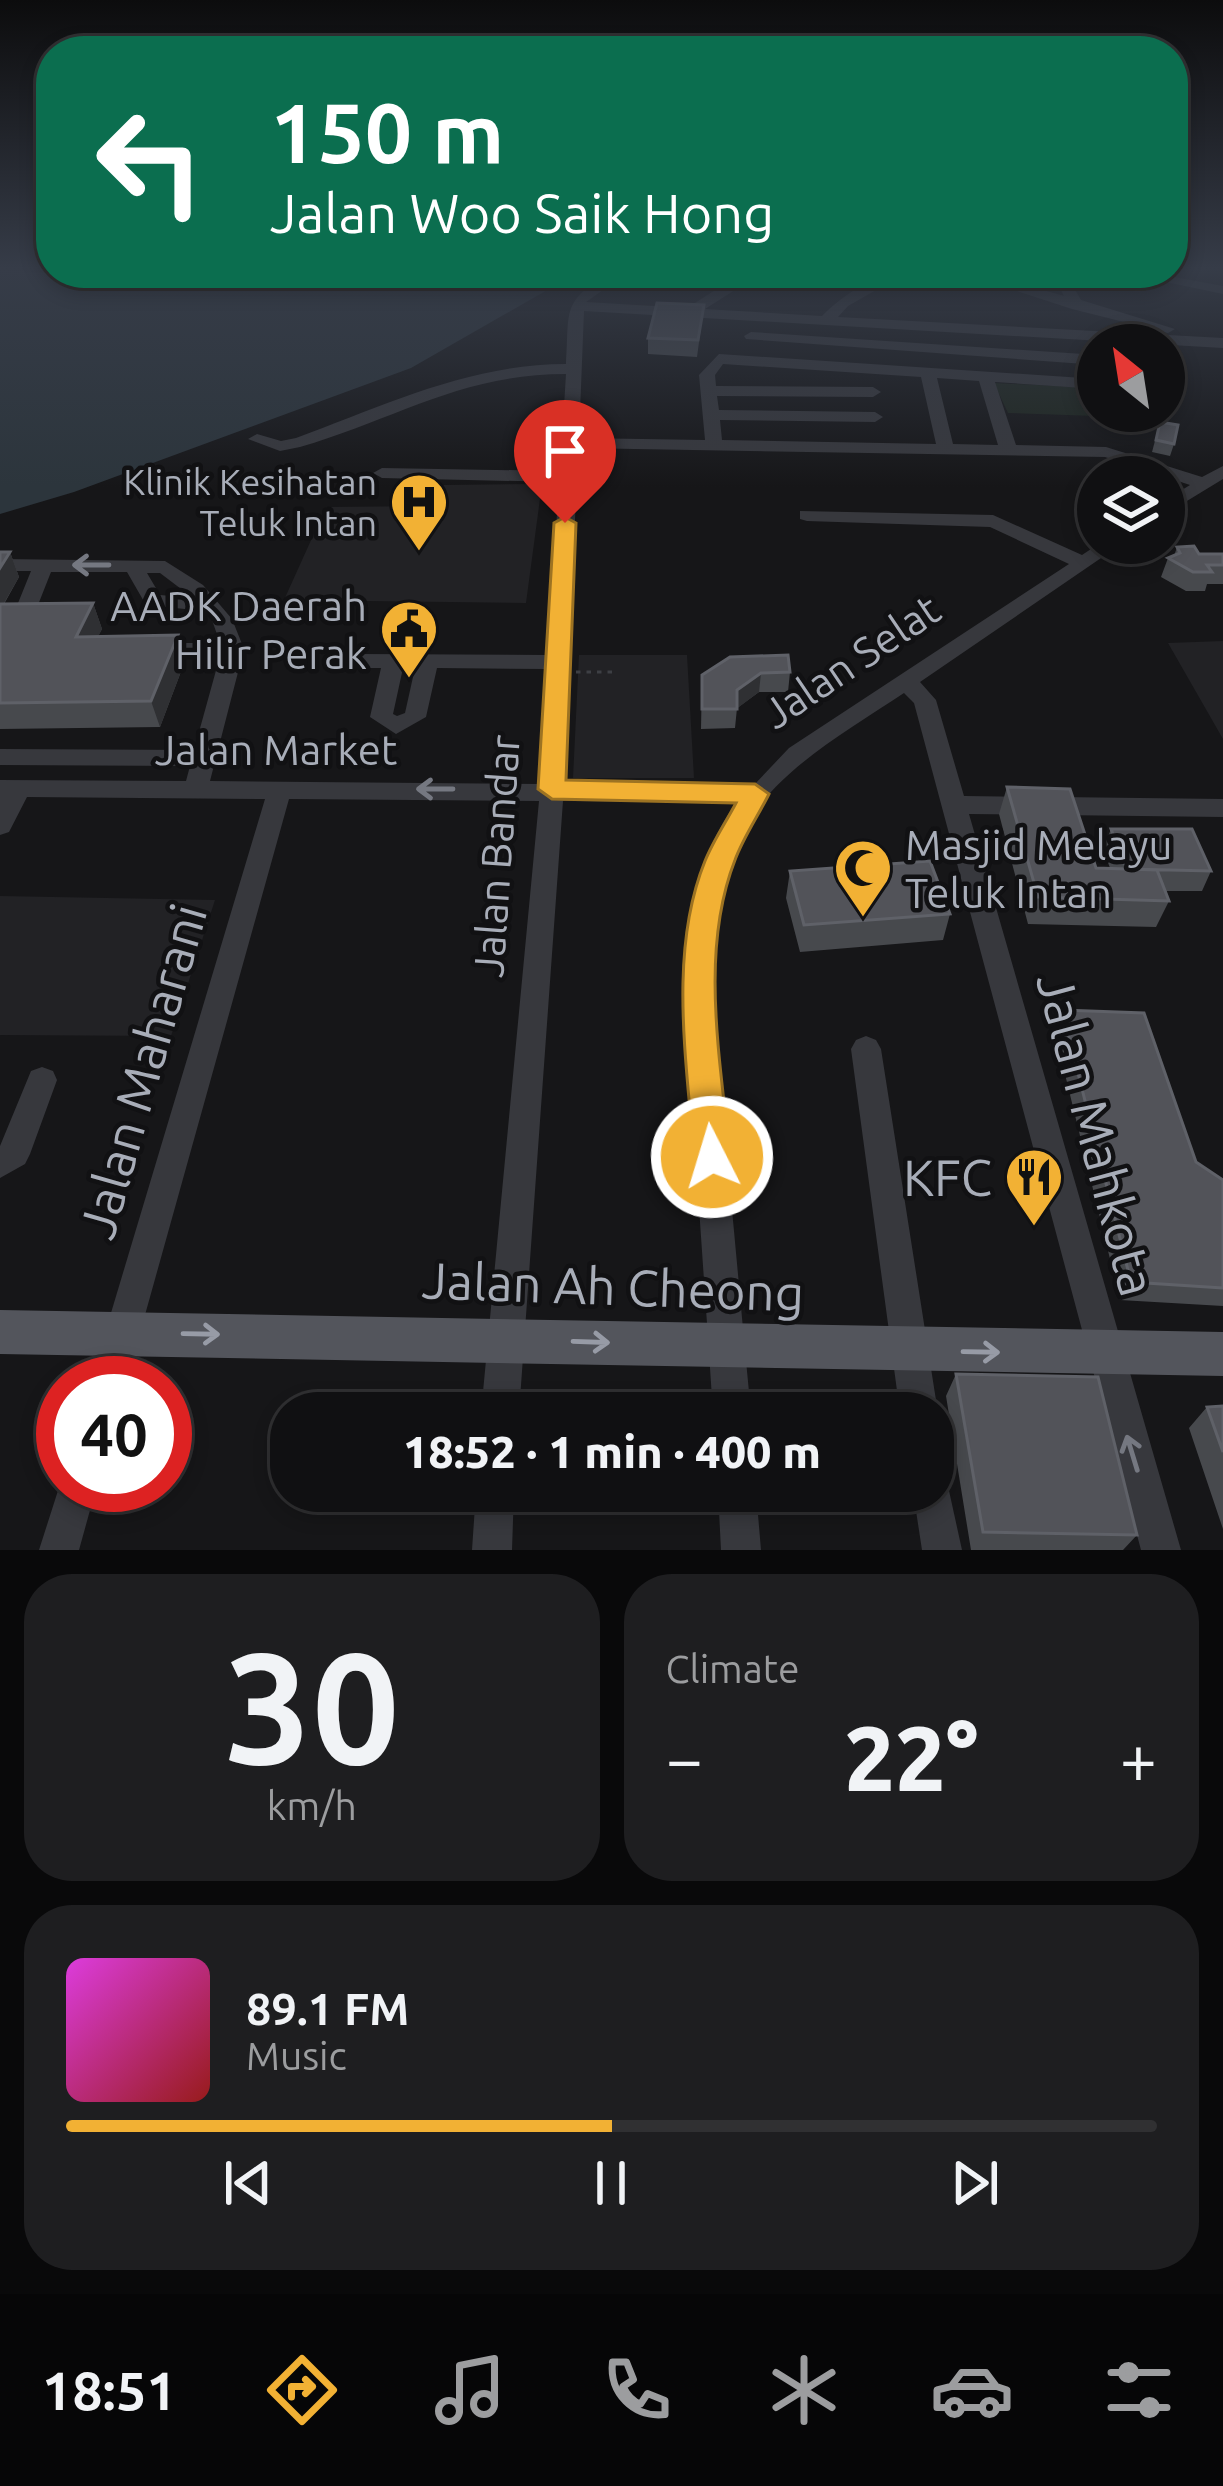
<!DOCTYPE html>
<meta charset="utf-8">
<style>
body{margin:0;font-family:Ubuntu,sans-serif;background:#1e1e20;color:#f1f3f6;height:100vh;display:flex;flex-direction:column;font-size:45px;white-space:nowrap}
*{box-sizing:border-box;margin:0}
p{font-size:39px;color:#9c9d9f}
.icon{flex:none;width:66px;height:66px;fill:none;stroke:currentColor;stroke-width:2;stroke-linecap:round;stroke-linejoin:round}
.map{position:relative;height:1550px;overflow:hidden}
.panel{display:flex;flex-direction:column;gap:24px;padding:24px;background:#09090a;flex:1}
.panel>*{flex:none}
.banner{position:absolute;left:36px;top:36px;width:1152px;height:252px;border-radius:48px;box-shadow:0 6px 18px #0003,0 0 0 3px #303032;background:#0b6e4f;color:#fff;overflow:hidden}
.needle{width:78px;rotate:330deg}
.fabs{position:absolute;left:1077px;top:324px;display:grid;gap:24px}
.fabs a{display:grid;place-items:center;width:108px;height:108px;border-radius:50%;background:#101012;box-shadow:0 6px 18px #0003,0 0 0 3px #303032;font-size:60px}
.speed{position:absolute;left:36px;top:1356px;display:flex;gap:24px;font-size:60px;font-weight:700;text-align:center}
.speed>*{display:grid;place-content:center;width:156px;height:156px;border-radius:50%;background:#101012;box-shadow:0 6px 18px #0003,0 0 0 3px #303032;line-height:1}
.speed .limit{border:18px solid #d22;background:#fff;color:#111}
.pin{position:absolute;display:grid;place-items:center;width:102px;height:102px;color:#fff;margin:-123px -51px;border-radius:50% 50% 50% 0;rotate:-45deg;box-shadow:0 0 12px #0007}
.pin .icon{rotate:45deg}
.me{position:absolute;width:132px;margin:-66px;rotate:355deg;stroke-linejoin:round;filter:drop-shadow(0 0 9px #0008)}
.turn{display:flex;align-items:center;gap:42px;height:252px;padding:0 36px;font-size:54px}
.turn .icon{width:156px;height:156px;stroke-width:2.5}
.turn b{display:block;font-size:84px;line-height:102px}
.big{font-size:90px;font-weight:800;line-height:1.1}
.panel .widget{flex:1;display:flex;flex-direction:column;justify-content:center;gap:18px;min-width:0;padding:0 42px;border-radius:48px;background:#1e1e20}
.panel .dial{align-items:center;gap:0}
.dial b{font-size:156px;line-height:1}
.song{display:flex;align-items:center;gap:36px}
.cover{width:144px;height:144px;border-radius:18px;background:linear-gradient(135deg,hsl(300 70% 55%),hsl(0 70% 35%))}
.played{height:12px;border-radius:6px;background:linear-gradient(90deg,#f2b134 50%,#303032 50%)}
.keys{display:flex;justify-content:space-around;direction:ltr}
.heat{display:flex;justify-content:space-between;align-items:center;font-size:66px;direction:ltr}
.panel .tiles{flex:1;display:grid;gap:24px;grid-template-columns:1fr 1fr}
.widget:last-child{grid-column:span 2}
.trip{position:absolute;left:270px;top:1392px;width:684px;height:120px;border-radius:48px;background:#101012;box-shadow:0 6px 18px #0003,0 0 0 3px #303032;font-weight:800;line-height:120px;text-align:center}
.tabs{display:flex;height:192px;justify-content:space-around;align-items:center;background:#060607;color:#9c9d9f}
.tabs .icon{width:84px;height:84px}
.tabs .current{color:#f2b134}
.tabs b{font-size:54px;color:#f1f3f6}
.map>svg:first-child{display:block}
</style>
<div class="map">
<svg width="1223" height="1550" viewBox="0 0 1223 1550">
<rect width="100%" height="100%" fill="#161618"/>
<path fill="#222225" d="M 542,484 L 526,603 L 284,600 L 326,507 L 436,506 L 442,485 Z
M 1223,641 L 1223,739 L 1168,643 Z
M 579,655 L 687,655 L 694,778 L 573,778 Z
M 0,896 L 215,900 L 171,1036 L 0,1035 Z"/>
<path fill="#1e261f" d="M 994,383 L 1098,388 L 1098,411 L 1122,411 L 1123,417 L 1008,413 Z"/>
<path fill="#2c353c" d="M 0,270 L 51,273 L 577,273 L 411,368 L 74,492 L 0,514 Z"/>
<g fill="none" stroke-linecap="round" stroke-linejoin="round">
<path stroke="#3d3f44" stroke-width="3" stroke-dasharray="4.5 6" stroke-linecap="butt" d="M 576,672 L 613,672"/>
<path fill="#37383d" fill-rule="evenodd" d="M 610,273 L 627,273 L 586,302 L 687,308 L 728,282 L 767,273 L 792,273 L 738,288 L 705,309 L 822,316 C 843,295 875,273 906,273 L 848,306 L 838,317 L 1223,338 L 1223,348 L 584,311 L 579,438 L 705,440 L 699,375 L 719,354 L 1098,379 L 1098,389 L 995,382 L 1016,445 L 1106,447 L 1202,477 L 1223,466 L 1223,479 L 1164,515 L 1164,501 L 1190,485 L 1105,457 L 578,448 L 564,784 L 753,786 L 789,748 L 1069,564 L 990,527 L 807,521 L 800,519 L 800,511 L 993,515 L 1082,555 L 1100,543 L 1123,543 L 920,682 L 936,700 L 964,796 L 1223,799 L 1223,817 L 969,814 L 1181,1550 L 1141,1550 L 914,703 L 904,693 C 855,726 781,767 751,819 C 691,922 718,1056 728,1168 C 736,1250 743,1331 751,1413 L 713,1413 C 708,1334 702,1255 697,1176 C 689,1063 662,899 737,802 L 563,801 L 519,1413 L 481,1413 L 539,801 L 289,799 L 126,1383 L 90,1383 L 265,799 L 27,797 L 9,832 L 0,835 L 0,780 L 186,781 L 190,766 L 0,765 L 0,749 L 194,750 L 220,656 L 143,655 L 140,650 L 151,643 L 220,643 L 212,620 L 204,611 L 146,605 L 127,572 L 51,572 L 36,610 L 55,619 L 52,623 C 41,626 21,622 14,613 L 31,571 L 0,571 L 0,559 L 165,561 L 203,585 L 232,619 L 244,649 L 210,781 L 540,784 L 547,669 L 437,668 L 426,717 L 396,734 L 370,717 L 381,668 L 357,668 L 346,661 L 357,654 L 548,655 L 559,482 L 382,478 L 373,473 L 382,468 L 560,471 L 566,374 C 461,374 396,419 300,447 L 280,451 L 248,439 L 257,434 L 281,441 L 296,438 C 385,405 470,364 566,364 C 570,311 560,302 610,273 ZM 723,364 L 921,377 L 936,444 L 722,440 L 720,420 L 875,422 L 883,417 L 875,412 L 719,410 L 717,396 L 873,397 L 881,392 L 873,387 L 716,386 L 715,375 ZM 937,378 L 979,381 L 998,445 L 953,444 ZM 147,573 L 160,573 L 193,598 L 160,595 ZM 403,668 L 415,668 L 405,713 L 397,716 L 393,714 Z
M 961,273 L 983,273 L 1064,296 L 1060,288 L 1073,273 L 1088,273 L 1074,288 L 1081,300 L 1175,329 L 1168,333 L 1072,309 Z
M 1123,273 L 1152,273 L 1223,286 L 1223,294 Z
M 751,332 L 1098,355 L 1098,365 L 746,339 L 744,336 Z
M 866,1036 L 876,1040 L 881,1049 L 938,1413 L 933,1424 L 933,1413 L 900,1413 L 851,1049 L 856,1040 Z
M 42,1067 L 53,1071 L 57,1080 L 30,1154 L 25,1164 L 0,1178 L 0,1146 L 31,1071 Z
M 933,1472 L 946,1477 L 962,1550 L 922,1550 L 913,1491 L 933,1491 Z
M 63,1475 L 63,1485 L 97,1485 L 79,1550 L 39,1550 Z
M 476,1491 L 514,1491 L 512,1550 L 472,1550 Z
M 718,1491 L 756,1491 L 761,1550 L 721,1550 Z"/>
<path fill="#53555c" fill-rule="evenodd" d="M 0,1310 L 1223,1332 L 1223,1376 L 0,1354 Z"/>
</g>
<path fill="#47494d" d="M 704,305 L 697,357 L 648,354 L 648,338 Z
M 1160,422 L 1174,444 L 1170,456 L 1152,452 Z
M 1177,547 L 1199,554 L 1223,554 L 1223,584 L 1207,584 L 1205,591 L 1186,591 L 1161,577 L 1168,558 L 1174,556 Z
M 0,552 L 10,552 L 19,577 L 4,604 L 93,603 L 102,629 L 98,636 L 178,635 L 185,661 L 160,727 L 0,729 Z
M 790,672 L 788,692 L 759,692 L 737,708 L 735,728 L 701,729 L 702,675 Z
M 1007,787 L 1096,868 L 1110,868 L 1103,849 L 1111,829 L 1211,871 L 1202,891 L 1165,891 L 1169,901 L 1156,927 L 1028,924 L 999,814 Z
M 790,871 L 950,914 L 943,940 L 800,952 L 786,898 Z
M 1062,1010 L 1196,1162 L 1223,1180 L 1223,1306 L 1120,1300 L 1054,1029 Z
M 956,1374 L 1137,1535 L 1123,1550 L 971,1550 L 946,1396 Z
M 1223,1406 L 1223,1529 L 1189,1428 L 1207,1407 Z"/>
<path fill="#2f3033" d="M 10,552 L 19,577 L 0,610 L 0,568 Z
M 93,603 L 102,629 L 85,663 L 76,637 Z
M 178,635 L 185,661 L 160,727 L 151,701 Z
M 761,673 L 759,692 L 735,710 L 737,690 Z"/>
<path fill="#525359" stroke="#5f6168" stroke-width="3" d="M 657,303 L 704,305 L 698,340 L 648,338 Z
M 1160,422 L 1178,425 L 1174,444 L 1156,440 Z
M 1194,546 L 1199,554 L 1223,554 L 1223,565 L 1207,565 L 1212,572 L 1193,572 L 1168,558 L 1180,553 L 1177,547 Z
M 0,552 L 10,552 L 0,568 Z
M 93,603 L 76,637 L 178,635 L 151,701 L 0,703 L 0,604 Z
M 788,655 L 790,672 L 761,673 L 737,690 L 737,709 L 702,709 L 702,675 L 730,657 Z
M 1007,787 L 1070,789 L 1096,868 L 1157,870 L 1169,901 L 1038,897 Z
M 1111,829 L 1192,829 L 1211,871 L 1127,869 Z
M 930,861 L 950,914 L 804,925 L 790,871 Z
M 1062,1010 L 1144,1013 L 1196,1162 L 1223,1180 L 1223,1288 L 1131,1282 Z
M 956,1374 L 1098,1377 L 1137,1535 L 983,1532 Z
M 1223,1406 L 1223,1452 L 1207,1407 Z"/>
<defs><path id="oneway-shaft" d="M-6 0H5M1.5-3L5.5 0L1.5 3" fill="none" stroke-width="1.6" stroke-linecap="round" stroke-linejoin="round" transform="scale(3)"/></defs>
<g stroke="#757881">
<use href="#oneway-shaft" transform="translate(91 565) rotate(180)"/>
<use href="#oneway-shaft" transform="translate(435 789) rotate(-180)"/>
<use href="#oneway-shaft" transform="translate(1132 1453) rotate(-107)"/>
</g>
<g stroke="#979ba6">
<use href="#oneway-shaft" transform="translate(201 1334) rotate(1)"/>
<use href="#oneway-shaft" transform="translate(591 1342) rotate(2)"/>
<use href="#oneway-shaft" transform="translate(981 1352) rotate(1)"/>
</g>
<linearGradient id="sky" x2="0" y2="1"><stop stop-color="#0c0c0d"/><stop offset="0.55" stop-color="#363c48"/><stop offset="1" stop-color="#363c48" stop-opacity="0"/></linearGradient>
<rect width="1223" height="487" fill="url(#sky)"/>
<path fill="#f2b134" stroke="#9d7322" stroke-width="3" d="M 565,517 L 576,523 L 566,780 L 755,784 L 769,794 C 758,816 743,838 735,860 C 699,952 721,1062 730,1157 L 725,1168 L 712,1173 L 699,1168 L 694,1157 C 687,1062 668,952 705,861 C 713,841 726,822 736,803 L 552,799 L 538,789 L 554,523 Z"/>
<defs>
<g id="hospital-pin" transform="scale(3)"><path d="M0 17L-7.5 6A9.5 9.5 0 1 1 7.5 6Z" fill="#f2b134" stroke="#111113"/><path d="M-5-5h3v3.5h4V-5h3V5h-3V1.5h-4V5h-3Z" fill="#111"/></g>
<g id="civic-pin" transform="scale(3)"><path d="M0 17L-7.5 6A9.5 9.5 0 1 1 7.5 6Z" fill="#f2b134" stroke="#111113"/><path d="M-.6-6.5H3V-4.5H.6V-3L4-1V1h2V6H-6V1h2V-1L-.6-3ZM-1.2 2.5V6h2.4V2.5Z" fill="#111"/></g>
<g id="mosque-pin" transform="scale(3)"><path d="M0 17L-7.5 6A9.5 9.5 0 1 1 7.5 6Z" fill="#f2b134" stroke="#111113"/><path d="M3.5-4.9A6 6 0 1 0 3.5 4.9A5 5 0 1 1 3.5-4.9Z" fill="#111"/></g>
<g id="restaurant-pin" transform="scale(3)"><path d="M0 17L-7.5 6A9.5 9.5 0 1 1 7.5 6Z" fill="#f2b134" stroke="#111113"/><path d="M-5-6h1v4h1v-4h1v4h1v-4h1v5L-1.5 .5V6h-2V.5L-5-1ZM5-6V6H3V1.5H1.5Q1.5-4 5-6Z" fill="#111"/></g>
</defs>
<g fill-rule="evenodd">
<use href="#hospital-pin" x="419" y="502"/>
<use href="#civic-pin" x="409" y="629"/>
<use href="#mosque-pin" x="863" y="868"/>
<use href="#restaurant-pin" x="1034" y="1177"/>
</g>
<g text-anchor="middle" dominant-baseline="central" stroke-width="9" stroke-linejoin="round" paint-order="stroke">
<g font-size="36" fill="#a8adb8" stroke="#111113" text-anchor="end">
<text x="377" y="481">Klinik Kesihatan<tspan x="377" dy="41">Teluk Intan</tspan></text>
</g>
<g font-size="42" fill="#a8adb8" stroke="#111113" text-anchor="end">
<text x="367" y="605">AADK Daerah<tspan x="367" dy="48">Hilir Perak</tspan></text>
<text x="905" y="844" text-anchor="start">Masjid Melayu<tspan x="905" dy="48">Teluk Intan</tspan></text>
</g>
<g font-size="42" fill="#a8adb8" stroke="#111113">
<text transform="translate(851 661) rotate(-34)">Jalan Selat</text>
<text x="276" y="749">Jalan Market</text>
<text transform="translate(496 856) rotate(-86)">Jalan Bandar</text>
</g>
<g font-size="51" fill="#a8adb8" stroke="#111113">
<text transform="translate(142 1071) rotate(-74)">Jalan Maharani</text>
<text transform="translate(1097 1134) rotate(75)">Jalan Mahkota</text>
<text transform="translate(613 1286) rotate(2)">Jalan Ah Cheong</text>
</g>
<g font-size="51" fill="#a8adb8" stroke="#111113" text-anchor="end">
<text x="992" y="1177">KFC</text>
</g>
</g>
</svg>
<div class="fabs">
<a><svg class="needle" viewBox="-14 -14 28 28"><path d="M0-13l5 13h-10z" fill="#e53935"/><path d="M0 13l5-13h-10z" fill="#9c9d9f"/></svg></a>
<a><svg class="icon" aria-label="layers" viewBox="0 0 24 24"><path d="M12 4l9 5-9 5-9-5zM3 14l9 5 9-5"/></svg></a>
</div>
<div class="speed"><div class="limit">40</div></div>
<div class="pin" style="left:565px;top:523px;background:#d93025"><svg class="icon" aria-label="arrive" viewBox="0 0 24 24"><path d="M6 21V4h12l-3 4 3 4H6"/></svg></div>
<svg class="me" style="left:712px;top:1157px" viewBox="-20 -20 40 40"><circle r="17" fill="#f2b134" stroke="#fff" stroke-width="3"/><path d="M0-11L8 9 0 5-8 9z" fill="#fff"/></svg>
<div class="trip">18:52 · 1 min · 400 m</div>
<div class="banner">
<div class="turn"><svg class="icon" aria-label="left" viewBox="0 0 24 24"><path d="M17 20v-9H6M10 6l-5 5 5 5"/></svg><div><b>150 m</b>Jalan Woo Saik Hong</div></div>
</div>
</div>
<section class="panel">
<div class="tiles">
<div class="widget dial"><b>30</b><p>km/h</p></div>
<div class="widget"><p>Climate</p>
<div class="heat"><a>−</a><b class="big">22°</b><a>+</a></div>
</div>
<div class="widget">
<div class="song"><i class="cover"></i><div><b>89.1 FM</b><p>Music</p></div></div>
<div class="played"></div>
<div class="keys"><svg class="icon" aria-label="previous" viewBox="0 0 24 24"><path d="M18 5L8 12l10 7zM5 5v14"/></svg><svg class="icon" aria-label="pause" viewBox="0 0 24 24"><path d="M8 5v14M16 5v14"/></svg><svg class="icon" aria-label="next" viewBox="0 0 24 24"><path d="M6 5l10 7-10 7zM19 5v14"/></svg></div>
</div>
</div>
</section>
<nav class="tabs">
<b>18:51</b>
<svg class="icon current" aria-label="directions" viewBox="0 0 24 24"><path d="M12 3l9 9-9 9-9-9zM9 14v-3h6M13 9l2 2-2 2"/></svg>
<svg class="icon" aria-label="music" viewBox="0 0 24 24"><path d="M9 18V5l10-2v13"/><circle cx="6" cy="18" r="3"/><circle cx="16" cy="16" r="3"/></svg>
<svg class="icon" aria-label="phone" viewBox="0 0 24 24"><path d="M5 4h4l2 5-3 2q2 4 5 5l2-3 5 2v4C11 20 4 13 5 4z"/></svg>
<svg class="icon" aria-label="climate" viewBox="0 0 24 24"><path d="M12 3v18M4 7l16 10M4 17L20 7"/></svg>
<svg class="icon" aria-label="car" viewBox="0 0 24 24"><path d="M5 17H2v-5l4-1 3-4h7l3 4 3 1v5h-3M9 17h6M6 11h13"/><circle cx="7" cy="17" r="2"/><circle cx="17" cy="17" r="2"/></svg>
<svg class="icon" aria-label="filters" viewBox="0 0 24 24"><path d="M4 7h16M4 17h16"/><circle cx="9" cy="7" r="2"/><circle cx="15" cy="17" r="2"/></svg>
</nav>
